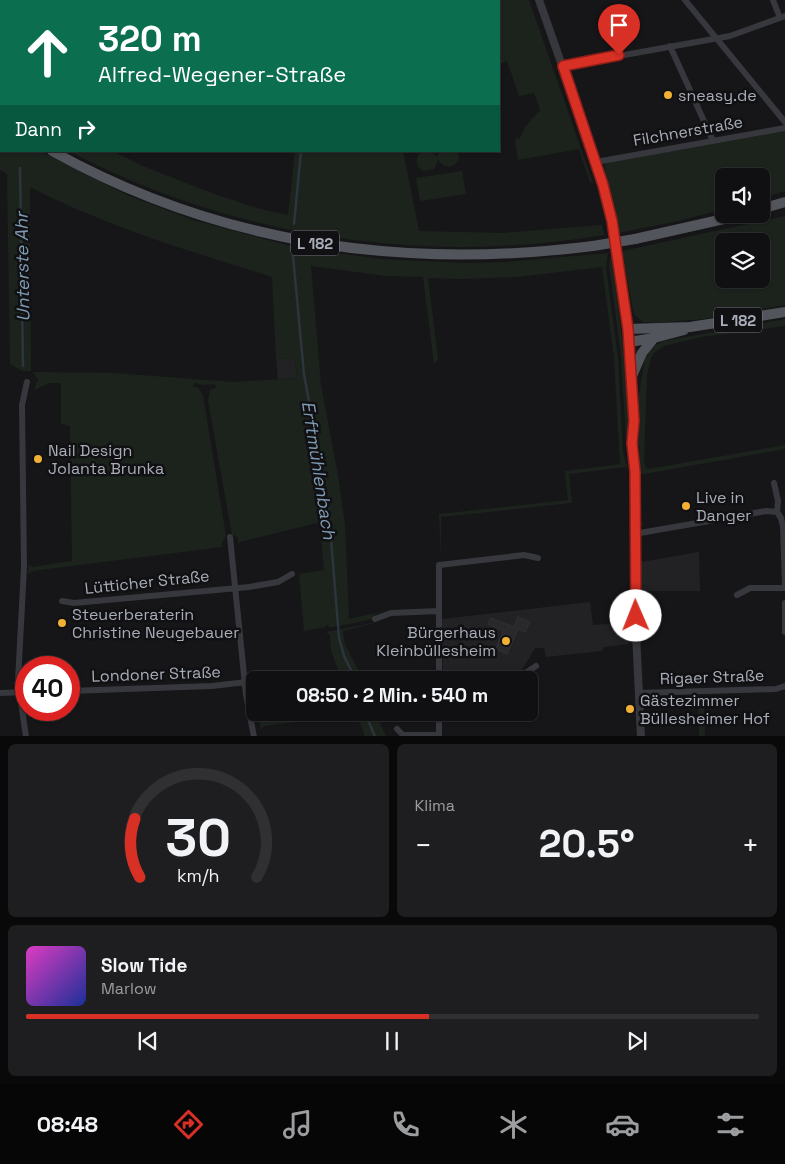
<!DOCTYPE html>
<html lang="de">
<meta charset="utf-8">
<style>
body{margin:0;font-family:"Space Grotesk",sans-serif;background:#1e1e20;color:#f1f3f6;height:100vh;display:flex;flex-direction:column;font-size:19px;white-space:nowrap}
*{box-sizing:border-box;margin:0}
p{font-size:16px;color:#9c9d9f}
.icon{flex:none;width:28px;height:28px;fill:none;stroke:currentColor;stroke-width:2;stroke-linecap:round;stroke-linejoin:round}
.map{position:relative;height:736px;overflow:hidden}
.details{display:flex;flex-direction:column;gap:8px;padding:8px;background:#09090a;flex:1}
.details>*{flex:none}
.banner{position:absolute;left:0px;top:0px;width:500px;height:152px;box-shadow:0 1px 4px #0004,0 0 0 1px #303032;background:#0b6e4f;color:#fff;overflow:hidden}
.tools{position:absolute;left:715px;top:168px;display:grid;gap:10px}
.tools a{display:grid;place-items:center;width:55px;height:55px;border-radius:8px;background:#101012;box-shadow:0 1px 4px #0004,0 0 0 1px #303032;font-size:25px}
.speed{position:absolute;left:15px;top:656px;display:flex;gap:10px;font-size:25px;font-weight:700;text-align:center}
.speed>*{display:grid;place-content:center;width:65px;height:65px;border-radius:50%;background:#101012;box-shadow:0 1px 4px #0004,0 0 0 1px #303032;line-height:1}
.speed .limit{border:8px solid #d22;background:#fff;color:#111}
.pin{position:absolute;display:grid;place-items:center;width:42px;height:42px;color:#fff;margin:-51px -21px;border-radius:50% 50% 50% 0;rotate:-45deg;box-shadow:0 0 5px #0007}
.pin .icon{rotate:45deg}
.me{position:absolute;width:55px;margin:-28px;rotate:359deg;stroke-linejoin:round;filter:drop-shadow(0 0 4px #0008)}
.turn{display:flex;align-items:center;gap:18px;height:105px;padding:0 15px;font-size:22px}
.turn .icon{width:65px;height:65px;stroke-width:2.5}
.turn b{display:block;font-size:35px;line-height:42px}
.then{display:flex;align-items:center;height:48px;padding:0 15px;background:#0003;gap:10px;font-size:19px}
.big{font-size:38px;font-weight:700;line-height:1.1}
.details .card{flex:1;display:flex;flex-direction:column;justify-content:center;gap:8px;min-width:0;padding:0 18px;border-radius:8px;background:#1e1e20}
.details .dial{align-items:center;gap:0}
.dial svg{height:130px;overflow:visible;fill:none;stroke:#303032;stroke-width:7;stroke-linecap:round;text-anchor:middle}
.dial text{fill:#f1f3f6;stroke:none}
.song{display:flex;align-items:center;gap:15px}
.cover{width:60px;height:60px;border-radius:8px;background:linear-gradient(135deg,hsl(310 70% 55%),hsl(230 70% 35%))}
.played{height:5px;border-radius:2px;background:linear-gradient(90deg,#d93025 55%,#303032 55%)}
.keys{display:flex;justify-content:space-around;direction:ltr}
.heat{display:flex;justify-content:space-between;align-items:center;font-size:28px;direction:ltr}
.details .tiles{flex:1;display:grid;gap:8px;grid-template-columns:1fr 1fr}
.card:last-child{grid-column:span 2}
.trip{position:absolute;left:246px;top:671px;width:292px;height:50px;border-radius:8px;background:#101012;box-shadow:0 1px 4px #0004,0 0 0 1px #303032;font-weight:700;line-height:50px;text-align:center}
.tabs{display:flex;height:80px;justify-content:space-around;align-items:center;background:#060607;color:#9c9d9f}
.tabs .icon{width:35px;height:35px}
.tabs .active{color:#d93025}
.tabs b{font-size:22px;color:#f1f3f6}
.map>svg:first-child{display:block}
</style>
<div class="map">
<svg width="785" height="737" viewBox="0 0 785 737">
<rect width="100%" height="100%" fill="#161618"/>
<path fill="#222225" d="M 295,358 L 297,378 L 278,379 L 276,359 Z
M 699,552 L 700,591 L 642,591 L 641,562 Z
M 590,602 L 593,625 L 630,622 L 629,644 L 604,647 L 602,651 L 546,657 L 544,648 L 535,648 L 520,673 L 459,680 L 443,679 L 442,619 Z"/>
<path fill="#1c231d" fill-rule="evenodd" d="M 248,0 L 529,0 L 593,183 L 590,182 L 579,149 L 518,160 L 515,139 L 520,138 L 525,127 L 540,110 L 534,93 L 519,96 L 507,61 L 499,64 L 499,1 Z
M 0,128 L 1,151 L 40,151 L 127,195 L 193,220 L 287,245 L 335,253 L 382,259 L 466,263 L 506,262 L 608,253 L 606,267 L 618,358 L 623,453 L 628,469 L 626,467 L 569,474 L 572,503 L 441,517 L 441,561 L 439,514 L 568,500 L 565,471 L 620,464 L 614,358 L 602,267 L 517,277 L 462,279 L 428,278 L 438,359 L 434,364 L 423,277 L 386,276 L 311,266 L 321,385 L 338,475 L 345,525 L 349,619 L 389,610 L 375,614 L 373,619 L 333,627 L 329,627 L 328,624 L 325,627 L 304,631 L 299,574 L 324,570 L 320,526 L 317,523 L 240,542 L 238,545 L 238,538 L 235,535 L 232,535 L 208,401 L 210,390 L 217,387 L 214,384 L 204,385 L 195,383 L 192,386 L 198,388 L 203,395 L 226,536 L 222,543 L 222,547 L 48,569 L 32,571 L 28,575 L 29,564 L 32,567 L 72,561 L 70,426 L 61,424 L 61,383 L 49,383 L 34,390 L 38,380 L 33,372 L 114,373 L 234,382 L 297,378 L 295,358 L 276,359 L 272,277 C 190,251 107,227 30,187 L 31,371 L 22,371 L 10,364 L 7,174 L 0,170 Z
M 785,131 L 785,191 L 762,198 L 761,176 L 724,176 L 724,209 L 678,221 L 618,233 L 604,175 L 605,163 Z
M 69,151 L 112,151 L 143,166 L 206,191 L 260,209 L 288,215 L 295,151 L 403,151 L 419,231 L 503,233 L 602,225 L 604,235 C 428,265 235,239 69,151 Z
M 422,151 L 432,151 L 437,157 L 439,151 L 458,151 L 459,159 C 454,169 444,169 438,160 L 434,169 L 424,171 C 415,167 414,158 422,151 Z
M 462,171 L 466,194 L 420,201 L 416,178 Z
M 785,216 L 785,305 L 703,319 L 654,323 L 643,322 L 634,315 L 622,251 ZM 761,241 L 761,279 L 724,279 L 724,241 Z
M 610,257 L 612,257 L 628,386 L 630,424 L 626,440 L 621,356 L 609,265 Z
M 785,319 L 785,326 L 701,337 L 664,346 L 655,352 L 651,358 L 647,376 L 644,460 L 645,466 L 648,469 L 785,445 L 785,449 L 639,475 L 640,522 L 644,526 L 639,525 L 638,466 L 640,447 L 637,445 L 639,433 L 638,400 L 645,358 L 653,346 L 664,341 Z
M 382,621 L 343,631 L 345,644 L 363,680 L 342,680 L 331,651 L 330,635 L 326,632 Z
M 709,696 L 704,701 L 705,736 L 699,736 L 698,701 L 693,697 Z
M 339,712 L 375,713 L 386,736 L 365,736 L 358,718 L 352,715 L 264,726 L 261,730 L 259,720 L 263,722 Z"/>
<g fill="none" stroke-linecap="round" stroke-linejoin="round">
<path stroke="#2c353c" stroke-width="2.5" d="M 79,1 L 79,0
M 315,1 L 315,0
M 20,168 L 23,366
M 294,224 L 301,151
M 293,256 L 304,374 L 329,514 L 339,638 L 344,656 L 356,680
M 365,712 L 375,737"/>
</g>
<path fill="#29292c" stroke="#303034" d="M 518,617 L 530,622 L 525,632 L 518,629 L 507,654 L 496,649 L 503,631 L 488,624 L 491,618 L 514,627 Z"/>
<g fill="none" stroke-linecap="round" stroke-linejoin="round">
<path stroke="#37383d" stroke-width="6" d="M 685,0 L 785,122
M 773,0 L 780,18
M 670,46 L 713,141
M 563,66 L 730,36 L 785,16
M 596,162 L 785,128
M 774,483 L 778,501 L 777,512
M 634,534 L 766,511 L 777,512 L 781,518 L 783,527 L 785,585
M 230,537 L 246,695 L 254,737
M 737,595 L 750,588 L 785,588
M 62,601 L 74,603 L 249,587 L 278,582 L 292,574
M 785,603 L 785,632
M 375,619 L 391,613 L 438,611
M 261,680 L 317,673 L 332,676
M 439,680 L 439,565 L 524,555 L 538,558
M 483,680 L 521,676 L 536,666
M 69,691 L 212,686 L 255,681
M 0,693 L 26,692
M 638,693 L 776,689 L 785,686
M 439,712 L 439,737
M 397,729 L 403,735 L 439,735
M 26,737 L 18,681 L 24,567 L 22,405 L 27,382"/>
<path stroke="#37383d" stroke-width="8" d="M 539,0 L 596,162 L 612,221 L 620,273 L 629,342 L 634,396 L 635,421 L 632,443 L 635,472 L 636,633 L 641,737"/>
<path stroke="#53555c" stroke-width="10" d="M 0,120 L 1,121
M 52,151 C 221,245 403,270 593,246
M 761,209 L 785,202
M 635,239 L 746,214
M 628,329 L 690,327 L 785,312
M 629,342 L 654,338 L 684,330
M 632,376 L 642,353 L 654,338"/>
<path stroke="#53555c" stroke-width="10" d="M 593,246 L 635,239"/>
</g>
<g fill="none" stroke-linecap="round" stroke-linejoin="round">
<g stroke="#8d1f18" stroke-width="12">
<path id="route" d="M 619,55 L 563,66 L 603,185 L 612,221 L 628,329 L 634,421 L 632,443 L 635,472 L 636,616"/>
</g>
<use href="#route" stroke="#d93025" stroke-width="9"/>
</g>
<g fill="#f2b134" stroke="#111113" stroke-width="2">
<circle cx="668" cy="95" r="5"/>
<circle cx="38" cy="459" r="5"/>
<circle cx="686" cy="506" r="5"/>
<circle cx="62" cy="623" r="5"/>
<circle cx="506" cy="641" r="5"/>
<circle cx="630" cy="709" r="5"/>
</g>
<g text-anchor="middle" dominant-baseline="central" stroke-width="5" stroke-linejoin="round" paint-order="stroke">
<g fill="#111113" stroke="#7b7e86" stroke-width="1">
<rect x="291" y="230.5" width="48" height="25" rx="4"/>
<rect x="714" y="307.5" width="48" height="25" rx="4"/>
</g>
<g font-size="15" font-weight="bold" fill="#a8adb8">
<text x="315" y="243">L 182</text>
<text x="738" y="320">L 182</text>
</g>
<g font-size="16" fill="#a8adb8" stroke="#111113" text-anchor="start">
<text x="678" y="95">sneasy.de</text>
<text x="48" y="450">Nail Design<tspan x="48" dy="18">Jolanta Brunka</tspan></text>
<text x="696" y="497">Live in<tspan x="696" dy="18">Danger</tspan></text>
<text x="72" y="614">Steuerberaterin<tspan x="72" dy="18">Christine Neugebauer</tspan></text>
<text x="496" y="632" text-anchor="end">Bürgerhaus<tspan x="496" dy="18">Kleinbüllesheim</tspan></text>
<text x="640" y="700">Gästezimmer<tspan x="640" dy="18">Büllesheimer Hof</tspan></text>
</g>
<g font-size="16" fill="#a8adb8" stroke="#111113">
<text transform="translate(688 131) rotate(-10)">Filchnerstraße</text>
<text transform="translate(147 582) rotate(-6)">Lütticher Straße</text>
<text transform="translate(156 674) rotate(-2)">Londoner Straße</text>
<text transform="translate(712 677) rotate(-2)">Rigaer Straße</text>
</g>
<g font-size="18" font-style="italic" fill="#7f9bb3" stroke="#111113">
<text transform="translate(22 267) rotate(-91)">Unterste Ahr</text>
<text transform="translate(319 470) rotate(81)">Erftmühlenbach</text>
</g>
</g>
</svg>
<div class="tools">
<a><svg class="icon" aria-label="sound" viewBox="0 0 24 24"><path d="M4 9h4l5-4v14l-5-4H4zM17 9q2 3 0 6"/></svg></a>
<a><svg class="icon" aria-label="layers" viewBox="0 0 24 24"><path d="M12 4l9 5-9 5-9-5zM3 14l9 5 9-5"/></svg></a>
</div>
<div class="speed"><div class="limit">40</div></div>
<div class="pin" style="left:619px;top:55px;background:#d93025"><svg class="icon" aria-label="arrive" viewBox="0 0 24 24"><path d="M6 21V4h12l-3 4 3 4H6"/></svg></div>
<svg class="me" style="left:636px;top:616px" viewBox="-20 -20 40 40"><circle r="19" fill="#fff"/><path d="M0-13L10 11 0 6-10 11z" fill="#d93025"/></svg>
<div class="trip">08:50 · 2 Min. · 540 m</div>
<div class="banner">
<div class="turn"><svg class="icon" aria-label="ahead" viewBox="0 0 24 24"><path d="M12 20V5M6 11l6-6 6 6"/></svg><div><b>320 m</b>Alfred-Wegener-Straße</div></div>
<div class="then">Dann<svg class="icon" aria-label="right" viewBox="0 0 24 24"><path d="M7 20v-9h11M14 6l5 5-5 5"/></svg></div>
</div>
</div>
<section class="details">
<div class="tiles">
<div class="card dial"><svg viewBox="0 0 100 80">
<path d="M14 69A42 42 0 1 1 86 69"/>
<path d="M14 69A42 42 0 0 1 11 33" stroke="#d93025"/>
<text x="50" y="56" font-size="32" font-weight="700">30</text>
<text x="50" y="72" font-size="11">km/h</text>
</svg></div>
<div class="card"><p>Klima</p>
<div class="heat"><a>−</a><b class="big">20.5°</b><a>+</a></div>
</div>
<div class="card">
<div class="song"><i class="cover"></i><div><b>Slow Tide</b><p>Marlow</p></div></div>
<div class="played"></div>
<div class="keys"><svg class="icon" aria-label="previous" viewBox="0 0 24 24"><path d="M18 5L8 12l10 7zM5 5v14"/></svg><svg class="icon" aria-label="pause" viewBox="0 0 24 24"><path d="M8 5v14M16 5v14"/></svg><svg class="icon" aria-label="next" viewBox="0 0 24 24"><path d="M6 5l10 7-10 7zM19 5v14"/></svg></div>
</div>
</div>
</section>
<nav class="tabs">
<b>08:48</b>
<svg class="icon active" aria-label="directions" viewBox="0 0 24 24"><path d="M12 3l9 9-9 9-9-9zM9 14v-3h6M13 9l2 2-2 2"/></svg>
<svg class="icon" aria-label="music" viewBox="0 0 24 24"><path d="M9 18V5l10-2v13"/><circle cx="6" cy="18" r="3"/><circle cx="16" cy="16" r="3"/></svg>
<svg class="icon" aria-label="phone" viewBox="0 0 24 24"><path d="M5 4h4l2 5-3 2q2 4 5 5l2-3 5 2v4C11 20 4 13 5 4z"/></svg>
<svg class="icon" aria-label="climate" viewBox="0 0 24 24"><path d="M12 3v18M4 7l16 10M4 17L20 7"/></svg>
<svg class="icon" aria-label="car" viewBox="0 0 24 24"><path d="M5 17H2v-5l4-1 3-4h7l3 4 3 1v5h-3M9 17h6M6 11h13"/><circle cx="7" cy="17" r="2"/><circle cx="17" cy="17" r="2"/></svg>
<svg class="icon" aria-label="filters" viewBox="0 0 24 24"><path d="M4 7h16M4 17h16"/><circle cx="9" cy="7" r="2"/><circle cx="15" cy="17" r="2"/></svg>
</nav>
